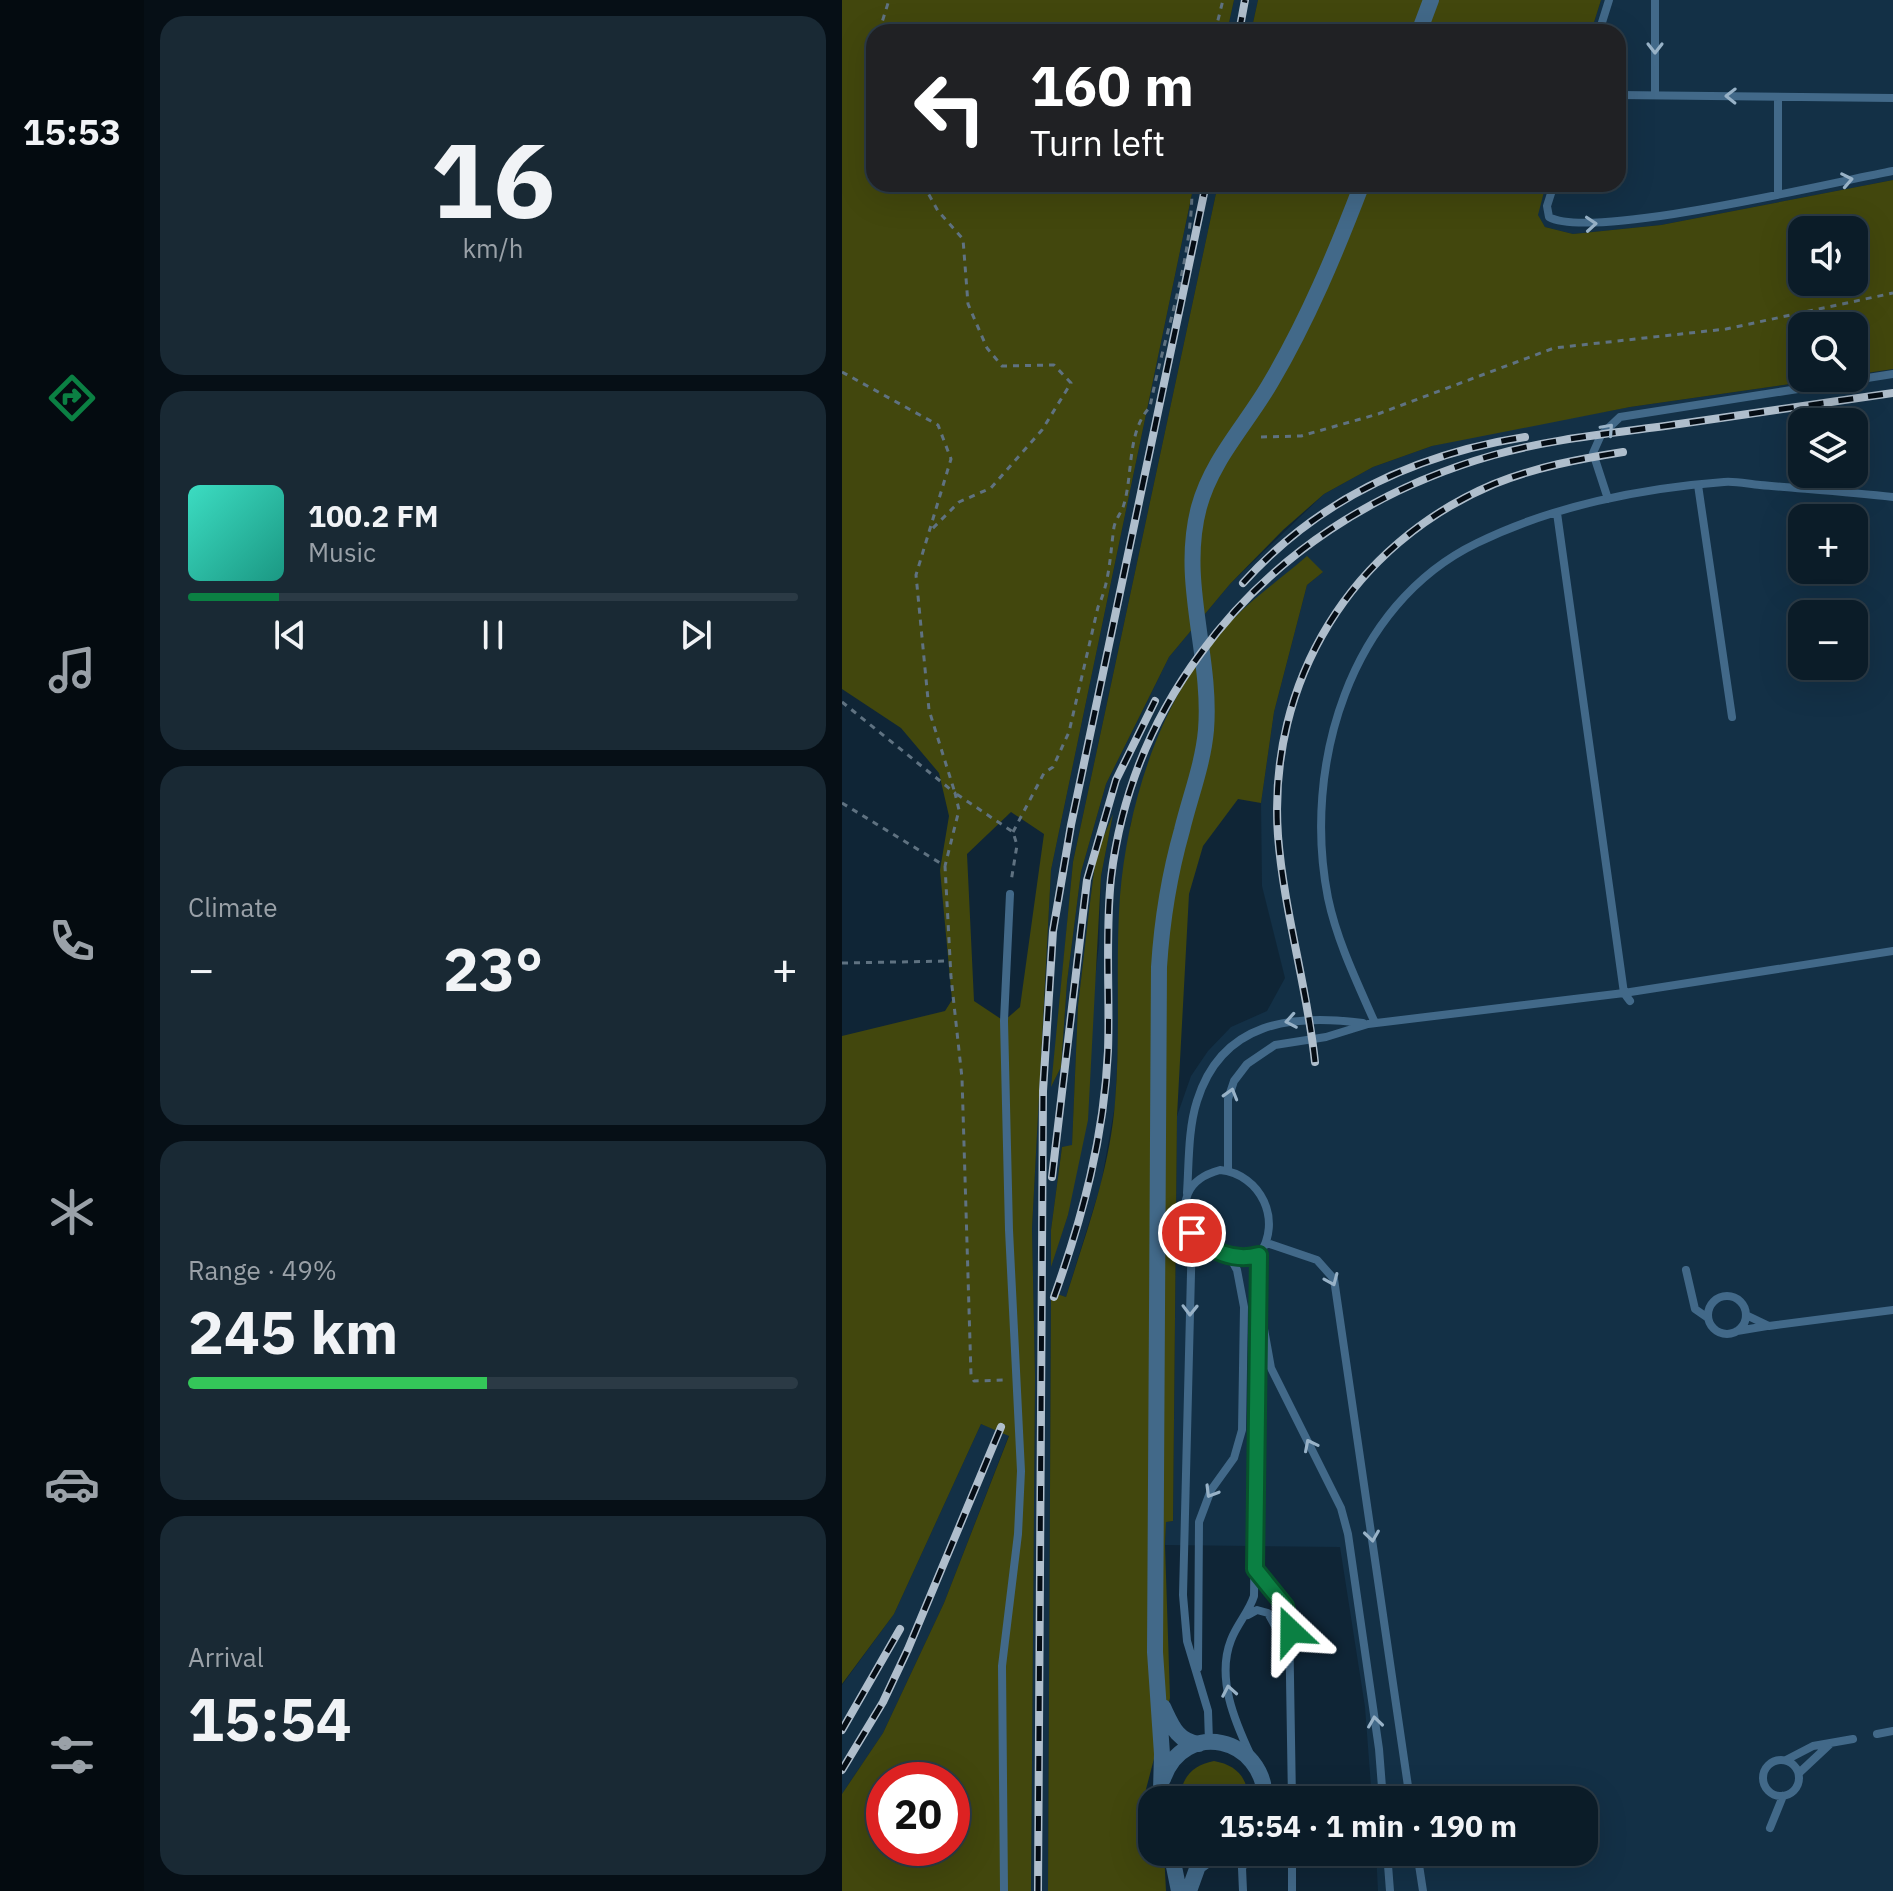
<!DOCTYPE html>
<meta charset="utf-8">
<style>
body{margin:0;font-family:"IBM Plex Sans",sans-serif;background:#192934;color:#f1f3f6;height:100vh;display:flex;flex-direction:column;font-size:30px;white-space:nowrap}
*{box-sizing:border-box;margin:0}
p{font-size:26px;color:#9aa1a8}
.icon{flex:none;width:44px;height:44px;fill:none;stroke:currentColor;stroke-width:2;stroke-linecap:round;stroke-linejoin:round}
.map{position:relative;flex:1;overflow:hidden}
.side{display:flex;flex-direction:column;gap:16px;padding:16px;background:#060f16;width:698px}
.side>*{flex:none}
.hud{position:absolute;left:24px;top:24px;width:760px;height:168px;border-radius:24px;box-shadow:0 8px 32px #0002,0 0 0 2px #2b3a45;background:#202124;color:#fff;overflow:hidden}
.fabs{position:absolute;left:946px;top:216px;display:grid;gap:16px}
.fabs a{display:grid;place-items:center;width:80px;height:80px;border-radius:16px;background:#0b1c28;box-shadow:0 8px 32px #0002,0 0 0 2px #2b3a45;font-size:40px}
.speed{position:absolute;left:24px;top:1762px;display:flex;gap:16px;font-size:40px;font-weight:700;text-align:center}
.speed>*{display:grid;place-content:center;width:104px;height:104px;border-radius:50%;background:#0b1c28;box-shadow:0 8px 32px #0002,0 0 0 2px #2b3a45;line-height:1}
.speed .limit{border:12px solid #d22;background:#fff;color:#111}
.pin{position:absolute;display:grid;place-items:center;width:68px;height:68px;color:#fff;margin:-34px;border:4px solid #fff;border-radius:50%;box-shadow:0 2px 8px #0007}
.me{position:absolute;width:88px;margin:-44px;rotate:337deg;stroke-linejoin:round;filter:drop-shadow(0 0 6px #0008)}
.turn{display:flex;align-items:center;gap:28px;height:168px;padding:0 32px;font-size:36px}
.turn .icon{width:104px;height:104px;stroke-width:2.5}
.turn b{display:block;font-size:56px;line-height:68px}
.big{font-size:60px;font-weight:700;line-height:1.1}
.side .widget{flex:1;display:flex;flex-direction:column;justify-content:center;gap:12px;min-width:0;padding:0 28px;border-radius:24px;background:#192934}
.side .dial{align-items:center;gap:0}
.dial b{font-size:104px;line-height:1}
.song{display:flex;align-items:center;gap:24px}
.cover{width:96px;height:96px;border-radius:12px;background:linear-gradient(135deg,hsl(170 70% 55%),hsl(170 70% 35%))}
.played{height:8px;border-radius:4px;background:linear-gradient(90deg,#0b8043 15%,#2b3a45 15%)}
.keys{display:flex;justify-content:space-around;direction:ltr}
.heat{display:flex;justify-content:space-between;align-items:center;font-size:44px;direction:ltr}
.charge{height:12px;border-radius:6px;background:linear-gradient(90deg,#34c759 49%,#2b3a45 0)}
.trip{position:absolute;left:296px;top:1786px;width:460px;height:80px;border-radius:24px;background:#0b1c28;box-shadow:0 8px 32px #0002,0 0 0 2px #2b3a45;font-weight:700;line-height:80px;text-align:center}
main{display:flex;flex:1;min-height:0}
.tabs{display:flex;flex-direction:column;width:144px;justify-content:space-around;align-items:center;background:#040b10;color:#9aa1a8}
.tabs .icon{width:56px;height:56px}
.tabs .active{color:#0b8043}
.tabs b{font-size:36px;color:#f1f3f6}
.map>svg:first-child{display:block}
</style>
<main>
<nav class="tabs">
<b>15:53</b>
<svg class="icon active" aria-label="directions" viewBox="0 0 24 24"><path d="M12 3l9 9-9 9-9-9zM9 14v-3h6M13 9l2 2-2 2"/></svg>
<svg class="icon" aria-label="music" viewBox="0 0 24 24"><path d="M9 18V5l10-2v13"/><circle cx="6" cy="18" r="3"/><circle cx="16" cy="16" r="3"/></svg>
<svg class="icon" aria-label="phone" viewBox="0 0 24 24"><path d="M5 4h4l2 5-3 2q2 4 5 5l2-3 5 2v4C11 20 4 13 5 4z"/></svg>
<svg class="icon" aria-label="climate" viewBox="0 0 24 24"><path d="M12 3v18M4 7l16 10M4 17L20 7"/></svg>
<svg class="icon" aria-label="car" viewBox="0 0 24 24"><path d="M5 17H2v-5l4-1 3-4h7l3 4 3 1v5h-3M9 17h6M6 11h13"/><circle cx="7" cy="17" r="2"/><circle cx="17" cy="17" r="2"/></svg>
<svg class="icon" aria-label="filters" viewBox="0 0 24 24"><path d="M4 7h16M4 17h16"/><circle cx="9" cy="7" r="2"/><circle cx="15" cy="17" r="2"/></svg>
</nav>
<section class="side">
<div class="widget dial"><b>16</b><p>km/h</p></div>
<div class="widget">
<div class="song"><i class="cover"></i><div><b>100.2 FM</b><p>Music</p></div></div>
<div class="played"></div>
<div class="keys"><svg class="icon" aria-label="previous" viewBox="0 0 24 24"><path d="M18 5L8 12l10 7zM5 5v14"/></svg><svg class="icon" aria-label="pause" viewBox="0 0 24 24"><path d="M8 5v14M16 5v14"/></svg><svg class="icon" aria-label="next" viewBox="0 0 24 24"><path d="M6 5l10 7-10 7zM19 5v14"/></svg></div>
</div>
<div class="widget"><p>Climate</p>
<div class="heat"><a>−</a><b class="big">23°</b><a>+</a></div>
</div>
<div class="widget"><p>Range · 49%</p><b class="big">245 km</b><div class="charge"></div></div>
<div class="widget"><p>Arrival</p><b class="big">15:54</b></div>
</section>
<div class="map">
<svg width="1051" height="1891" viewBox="0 0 1051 1891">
<rect width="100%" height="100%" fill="#0f2536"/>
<path fill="#133046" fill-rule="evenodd" d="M 392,0 L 416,0 L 409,32 L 385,32 Z
M 759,0 L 1051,0 L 1051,180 L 819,225 L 731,234 L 703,227 L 695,214 L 704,184 L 776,184 L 776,32 L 749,32 Z
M 352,184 L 376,184 L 231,862 L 210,1085 L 219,1067 L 225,982 L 239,872 L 264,784 L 327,657 L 388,584 L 482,494 L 531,467 L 590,446 L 647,433 L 788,407 L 990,378 L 1012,378 L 1012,375 L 1051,369 L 1051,1891 L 536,1891 L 534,1852 L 742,1852 L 742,1800 L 530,1800 L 523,1707 L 498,1547 L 323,1545 L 324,1522 L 331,1521 L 335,1116 L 349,1076 L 366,1051 L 389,1027 L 425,1011 L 443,978 L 420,886 L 419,803 L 432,712 L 465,585 L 481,572 L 390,620 L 337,693 L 309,757 L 288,826 L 273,1105 L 259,1184 L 224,1297 L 209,1293 L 206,1891 L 189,1891 L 193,1377 L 190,1228 L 209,870 ZM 960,422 L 1012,422 L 1012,474 L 960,474 ZM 960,518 L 1012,518 L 1012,570 L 960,570 ZM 960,614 L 1012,614 L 1012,666 L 960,666 ZM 270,819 L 259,876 L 257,945 L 226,1215 L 209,1264 L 209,1230 L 220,1147 L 230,1146 L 236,1006 L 254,856 Z
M 139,1424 L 167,1435 L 102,1603 L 41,1733 L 0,1794 L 0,1685 L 52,1614 Z"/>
<path fill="#42470d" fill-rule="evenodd" d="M 0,0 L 392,0 L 385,32 L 32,32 L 32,184 L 352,184 L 209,870 L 190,1228 L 193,1377 L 189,1891 L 0,1891 L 0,1794 L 41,1733 L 102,1603 L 167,1436 L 139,1424 L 52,1614 L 0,1684 L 0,1036 L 103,1011 L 110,1000 L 98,870 L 107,816 L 97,773 L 59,728 L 0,689 ZM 169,812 L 202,834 L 178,1007 L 162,1021 L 132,1001 L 125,854 ZM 42,1780 L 110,1780 L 110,1848 L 42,1848 Z
M 416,0 L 759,0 L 749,32 L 409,32 Z
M 1051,180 L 1051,369 L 1012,375 L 1012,326 L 960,326 L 960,378 L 990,378 L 788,407 L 590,446 L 531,467 L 482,494 L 441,530 L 388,584 L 327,657 L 264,784 L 239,872 L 225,982 L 219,1067 L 209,1087 L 231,862 L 376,184 L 704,184 L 696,215 L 703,227 L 731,234 L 819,225 ZM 960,230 L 1012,230 L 1012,282 L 960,282 Z
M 465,556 L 481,572 L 465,585 L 432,712 L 419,803 L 396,799 L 361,846 L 347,894 L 335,1116 L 331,1521 L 324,1522 L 323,1545 L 328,1698 L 303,1793 L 310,1819 L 310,1852 L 322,1852 L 324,1891 L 206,1891 L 209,1292 L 224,1297 C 244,1233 268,1169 273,1102 C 279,1034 273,964 278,896 C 286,799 322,689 391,619 C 414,596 441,577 465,556 Z
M 271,814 L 259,876 L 246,1120 L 226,1215 L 209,1267 L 209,1230 L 220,1147 L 230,1145 L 236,1006 L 247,911 L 254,855 Z
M 372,1761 C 394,1765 406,1777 406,1800 L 338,1800 C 339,1778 350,1765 372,1761 Z"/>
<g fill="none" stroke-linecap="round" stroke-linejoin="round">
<path stroke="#5f7281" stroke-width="3" stroke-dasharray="6 6" stroke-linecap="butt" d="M 37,32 L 47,0
M 373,32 L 381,0
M 81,184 L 96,211 L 121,239 L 126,304 L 145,348 L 160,366 L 212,365 L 229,383 L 200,430 L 149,488 L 117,502 L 89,530
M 0,372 L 96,425 L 109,459 L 74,575 L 87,710 L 113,793 L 171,832 L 175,845 L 169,882
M 419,437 L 459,436 L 536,414 L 712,348 L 884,329 L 1051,293
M 0,702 L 113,793 L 117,810 L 103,866
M 0,803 L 103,866 L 109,977 L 120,1078 L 129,1375 L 132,1381 L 163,1380
M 171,832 L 202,773 L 211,767 L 227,732 L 256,607 C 268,581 268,555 272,527 C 274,518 280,512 282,504 C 291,474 285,431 308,407 C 322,334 351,260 350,184
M 0,963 L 108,961"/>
<path stroke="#426989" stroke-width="8" d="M 813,0 L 813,95
M 757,32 L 767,0
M 776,95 L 1051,98
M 936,97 L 936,193
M 712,184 L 705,206 L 707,217 C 749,241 991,182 1051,171
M 856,485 L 890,717
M 766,499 L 751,453 L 759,435 L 778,417 L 1051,374
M 715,513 L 782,993 L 788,1001
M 533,1023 C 515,982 495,941 486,898 C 460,767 507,605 635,543 C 710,506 800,488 882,482 C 894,481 906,484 918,485 C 962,489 1007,492 1051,497
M 378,1170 C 419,1174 441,1221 417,1255 C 358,1272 307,1189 378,1170 Z
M 386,1171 L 386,1099 L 392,1081 L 405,1064 L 433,1045 L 484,1037 L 526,1024 L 782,993 L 1051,951
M 345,1193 C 347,1163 346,1129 355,1101 C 380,1021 450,1014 521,1023
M 350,1233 L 341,1595 L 345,1641 L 366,1711 L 367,1742
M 425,1243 L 475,1260 L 492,1279 L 568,1800
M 844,1270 L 853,1309 L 866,1318
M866 1315a19 19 0 1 1 38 0a19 19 0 1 1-38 0Z
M 904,1315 L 927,1326 L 1051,1310
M 420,1318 L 429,1368 L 499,1508 L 506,1534 L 537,1749 L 541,1800
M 895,1331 L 925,1326
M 413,1569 L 447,1617 L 450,1800
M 406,1615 L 415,1610 L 426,1613 L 445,1648
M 356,1668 L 357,1522 L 369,1490 L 392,1458 L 400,1430 L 402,1307 L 395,1270 L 388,1257
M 1035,1734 L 1051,1731
M 409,1756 C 393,1722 374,1678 389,1640 C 395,1624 407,1612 412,1596 L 417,1255
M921 1778a18 18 0 1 1 36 0a18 18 0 1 1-36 0Z
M 944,1760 L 971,1746 L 1011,1739
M 957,1773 L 988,1744
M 928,1828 L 941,1796
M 450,1852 L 450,1891
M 545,1852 L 548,1891
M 575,1852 L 581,1891
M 162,1891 L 160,1666 L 176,1534 L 179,1471 L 167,1230 L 162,1021 L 168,894
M 401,1891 L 400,1868 L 409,1852"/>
<path stroke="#426989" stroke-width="16" d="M 577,32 L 589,0
M 321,1707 C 330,1726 335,1741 357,1744
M 321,1779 C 342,1718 423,1737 423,1800
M 319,1790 L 320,1754 L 313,1652 L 317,967 C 320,920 327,876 340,830 C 348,797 361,764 364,730 C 370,655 337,582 357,507 C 370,459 405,424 429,382 C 466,319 494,252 520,184
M 329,1852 L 337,1891
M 347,1891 L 356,1866 L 375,1852"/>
<g stroke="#afbecc" stroke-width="8">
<path id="rail" d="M 397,32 L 403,0
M 401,583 C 476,500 574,454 683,437
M 473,1062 C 465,986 442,912 436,836 C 425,681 510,544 652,484 C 694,467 737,459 781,452
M 210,1177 L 245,880 L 274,780 L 313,701
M 212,1297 C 241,1216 262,1137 266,1051 C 268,994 263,935 269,878 C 279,795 309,720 359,653 C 430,555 535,488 652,455 C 712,438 775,433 837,424 C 908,414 980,403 1051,393
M 0,1730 L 58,1629
M 0,1770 L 41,1702 L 66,1649 L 159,1427
M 196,1891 L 201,1091 L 211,931 L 229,825 L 364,184"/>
</g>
<use href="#rail" stroke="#050d15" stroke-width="5" stroke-dasharray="15" stroke-linecap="butt"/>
</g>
<defs><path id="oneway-chevron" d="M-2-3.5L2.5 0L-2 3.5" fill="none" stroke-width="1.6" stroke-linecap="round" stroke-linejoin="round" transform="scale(2)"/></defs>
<g stroke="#98b2c7">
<use href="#oneway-chevron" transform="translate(813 48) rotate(90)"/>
<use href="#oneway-chevron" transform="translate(889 96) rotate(-179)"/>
<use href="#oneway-chevron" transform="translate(1005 180) rotate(-11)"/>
<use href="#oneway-chevron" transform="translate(749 224) rotate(-4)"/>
<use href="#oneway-chevron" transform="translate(766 429) rotate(-48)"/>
<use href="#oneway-chevron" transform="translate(449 1021) rotate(170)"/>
<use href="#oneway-chevron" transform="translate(389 1094) rotate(-74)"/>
<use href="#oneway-chevron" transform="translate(490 1280) rotate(67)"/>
<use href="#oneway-chevron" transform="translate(348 1310) rotate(91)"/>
<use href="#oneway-chevron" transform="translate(468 1445) rotate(-117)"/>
<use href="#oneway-chevron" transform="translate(369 1492) rotate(121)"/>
<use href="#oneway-chevron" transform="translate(530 1536) rotate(82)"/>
<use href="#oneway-chevron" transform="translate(387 1691) rotate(-100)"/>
<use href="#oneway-chevron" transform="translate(533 1722) rotate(-98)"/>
</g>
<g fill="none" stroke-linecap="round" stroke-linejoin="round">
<g stroke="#07532c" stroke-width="20">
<path id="route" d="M 350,1233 C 367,1251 392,1262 417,1255 L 413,1569 L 443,1606 L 449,1631"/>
</g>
<use href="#route" stroke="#0b8043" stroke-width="14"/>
</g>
</svg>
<div class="fabs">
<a><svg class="icon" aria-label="sound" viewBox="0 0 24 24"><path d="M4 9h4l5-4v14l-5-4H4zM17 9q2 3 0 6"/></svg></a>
<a><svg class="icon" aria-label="search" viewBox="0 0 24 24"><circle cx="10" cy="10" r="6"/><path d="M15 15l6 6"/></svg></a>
<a><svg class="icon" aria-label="layers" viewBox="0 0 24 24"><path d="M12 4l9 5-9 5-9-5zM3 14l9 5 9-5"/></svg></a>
<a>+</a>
<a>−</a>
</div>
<div class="speed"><div class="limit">20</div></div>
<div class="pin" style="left:350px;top:1233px;background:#d93025"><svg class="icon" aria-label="arrive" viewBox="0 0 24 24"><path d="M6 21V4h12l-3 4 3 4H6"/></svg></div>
<svg class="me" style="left:449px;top:1631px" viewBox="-20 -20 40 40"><path d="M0-17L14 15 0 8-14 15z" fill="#0b8043" stroke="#fff" stroke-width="4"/></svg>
<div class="trip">15:54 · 1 min · 190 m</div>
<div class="hud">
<div class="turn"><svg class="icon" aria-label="left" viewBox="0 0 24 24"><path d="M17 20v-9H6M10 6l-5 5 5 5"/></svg><div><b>160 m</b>Turn left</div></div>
</div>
</div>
</main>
